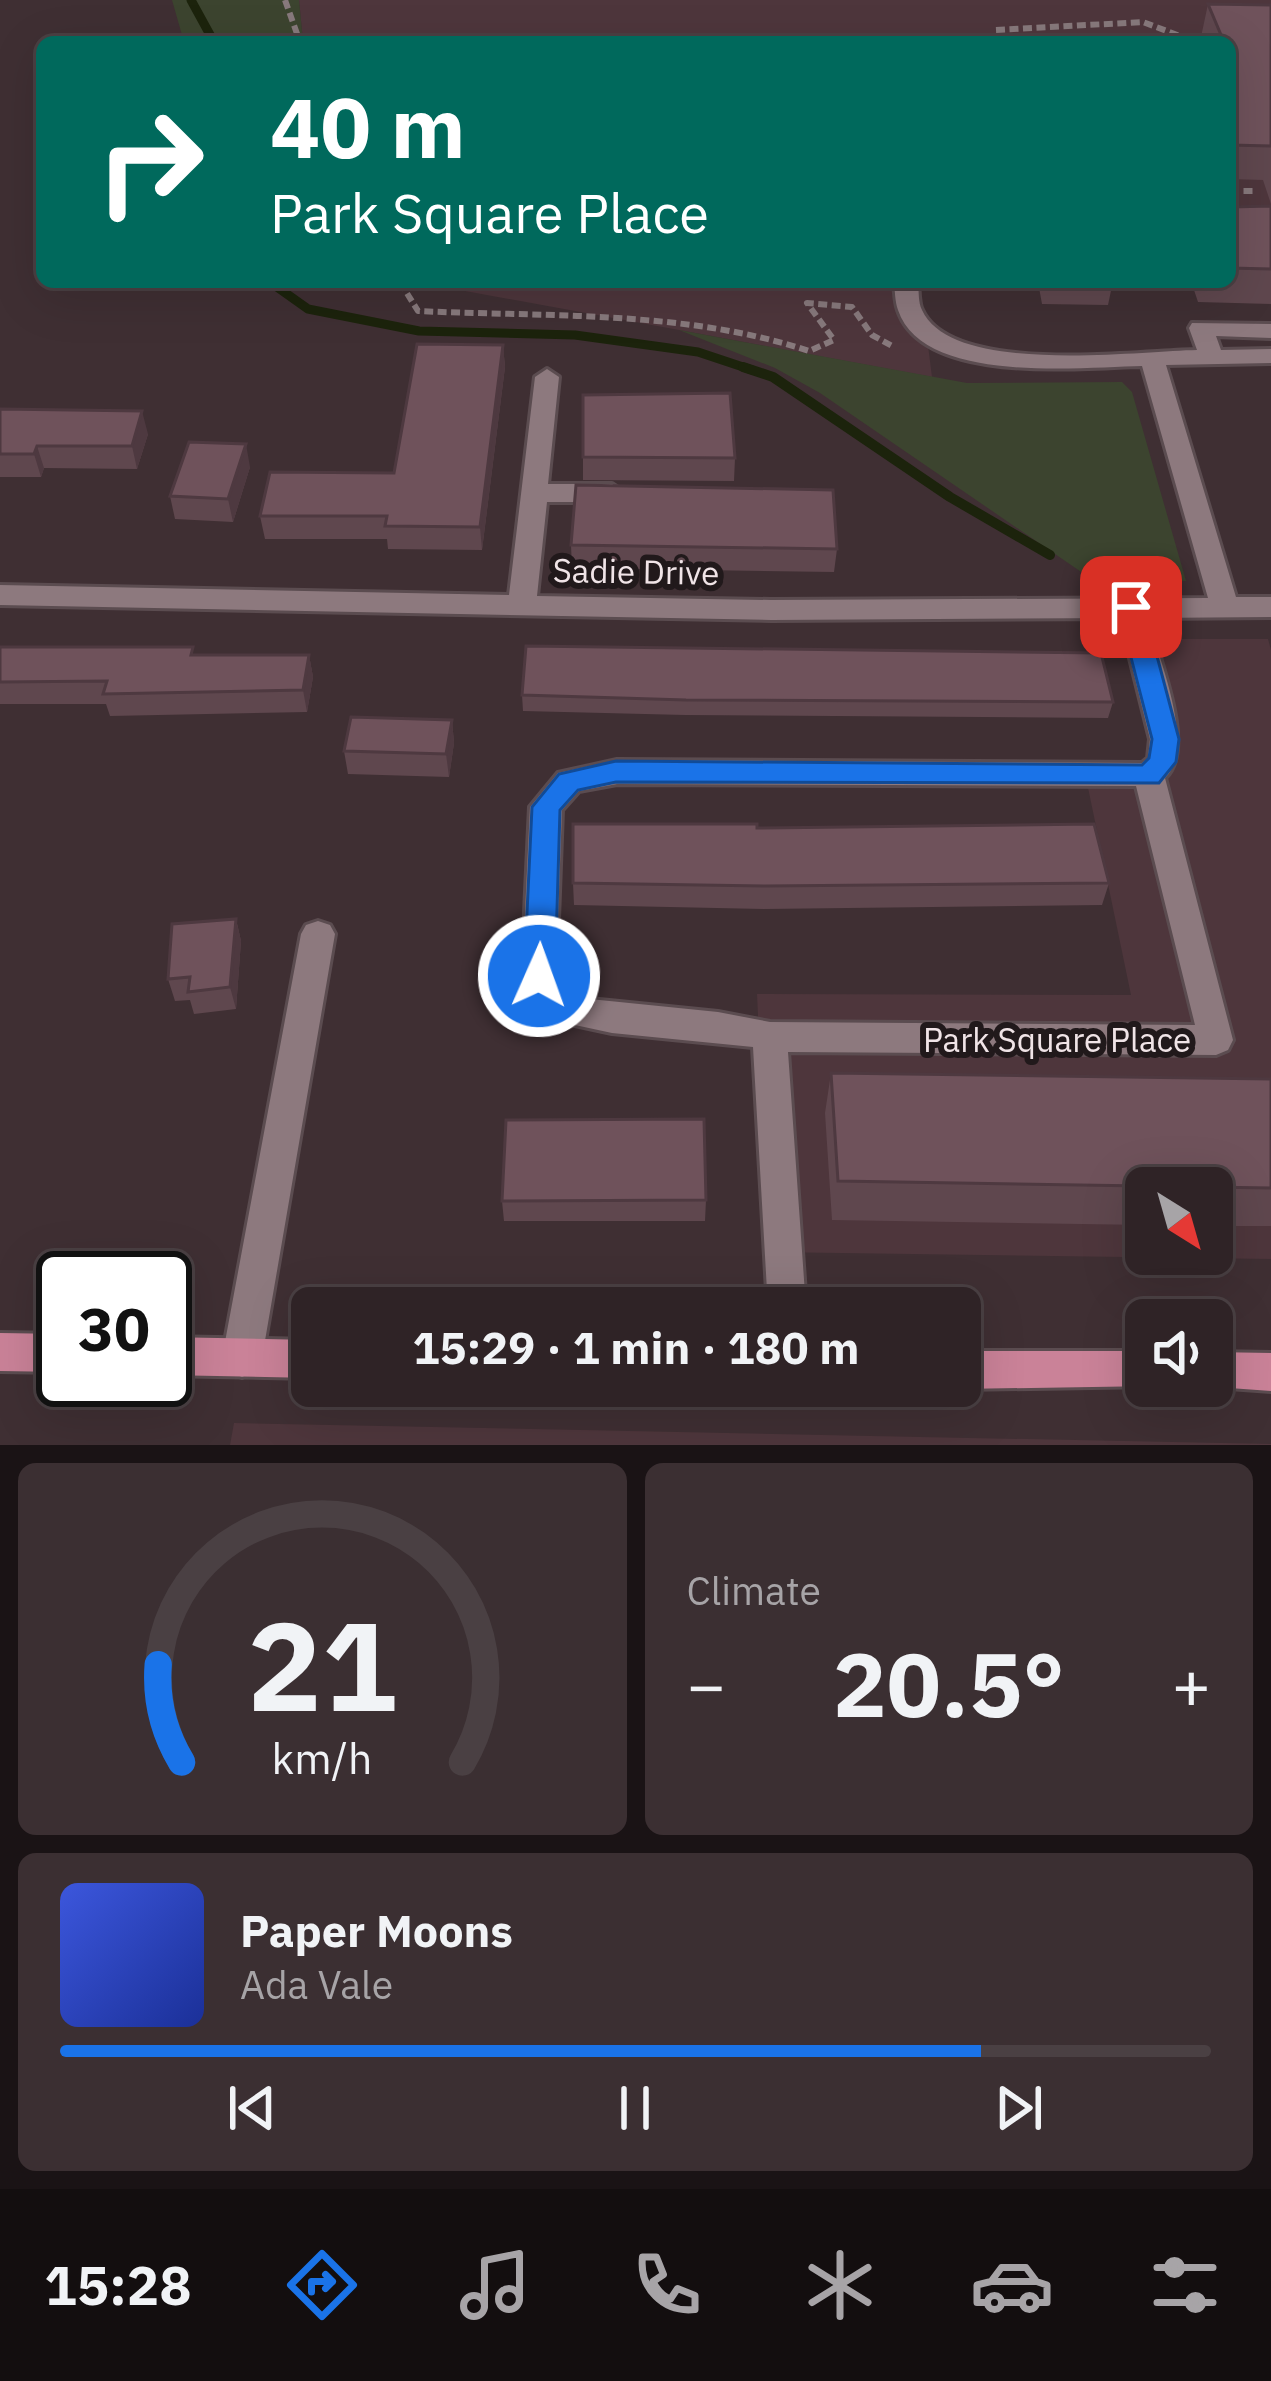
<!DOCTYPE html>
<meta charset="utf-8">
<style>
body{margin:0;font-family:"IBM Plex Sans",sans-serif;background:#3b2f32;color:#f1f3f6;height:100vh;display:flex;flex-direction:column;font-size:45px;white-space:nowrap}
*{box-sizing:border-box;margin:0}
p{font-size:39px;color:#a7a4a7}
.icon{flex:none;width:66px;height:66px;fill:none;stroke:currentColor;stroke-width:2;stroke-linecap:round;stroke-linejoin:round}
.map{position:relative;height:1445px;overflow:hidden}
.side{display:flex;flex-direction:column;gap:18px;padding:18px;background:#1a1315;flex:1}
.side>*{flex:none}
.banner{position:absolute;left:36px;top:36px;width:1200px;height:252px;border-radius:18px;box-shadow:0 12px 48px #0002,0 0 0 3px #4a4043;background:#00695c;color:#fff;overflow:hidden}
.needle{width:78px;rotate:143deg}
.tools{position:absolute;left:1125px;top:1167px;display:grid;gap:24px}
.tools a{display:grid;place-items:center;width:108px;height:108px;border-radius:18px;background:#2f2326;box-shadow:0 12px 48px #0002,0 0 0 3px #4a4043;font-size:60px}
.speed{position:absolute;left:36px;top:1251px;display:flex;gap:24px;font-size:60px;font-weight:700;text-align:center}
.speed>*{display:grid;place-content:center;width:156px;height:156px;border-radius:50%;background:#2f2326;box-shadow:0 12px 48px #0002,0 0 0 3px #4a4043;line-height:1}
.speed .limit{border:6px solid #111;border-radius:18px;background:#fff;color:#111}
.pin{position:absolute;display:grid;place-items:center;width:102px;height:102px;color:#fff;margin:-51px;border-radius:24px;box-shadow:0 6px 18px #0006}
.me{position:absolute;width:132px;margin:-66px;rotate:2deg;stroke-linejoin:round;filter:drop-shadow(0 0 9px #0008)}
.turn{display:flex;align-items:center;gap:42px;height:252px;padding:0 36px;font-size:54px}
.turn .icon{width:156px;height:156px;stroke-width:2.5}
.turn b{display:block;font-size:84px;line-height:102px}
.big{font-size:90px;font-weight:700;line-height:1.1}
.side .card{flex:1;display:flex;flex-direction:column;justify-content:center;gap:18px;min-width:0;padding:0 42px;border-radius:18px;background:#3b2f32}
.side .dial{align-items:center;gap:0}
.dial svg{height:312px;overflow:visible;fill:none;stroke:#4a4043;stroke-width:7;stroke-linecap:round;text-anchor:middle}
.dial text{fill:#f1f3f6;stroke:none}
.song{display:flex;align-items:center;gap:36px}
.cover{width:144px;height:144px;border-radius:18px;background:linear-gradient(135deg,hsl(230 70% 55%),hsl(230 70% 35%))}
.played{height:12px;border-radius:6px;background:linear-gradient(90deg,#1a73e8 80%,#4a4043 80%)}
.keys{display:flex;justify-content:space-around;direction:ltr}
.heat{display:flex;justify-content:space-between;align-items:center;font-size:66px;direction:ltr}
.side .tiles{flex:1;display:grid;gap:18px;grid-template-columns:1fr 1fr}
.card:last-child{grid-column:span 2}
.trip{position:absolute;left:291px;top:1287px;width:690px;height:120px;border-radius:18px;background:#2f2326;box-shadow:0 12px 48px #0002,0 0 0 3px #4a4043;font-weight:700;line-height:120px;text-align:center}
.menu{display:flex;height:192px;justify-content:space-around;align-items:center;background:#130e0f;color:#a7a4a7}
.menu .icon{width:84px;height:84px}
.menu .selected{color:#1a73e8}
.menu b{font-size:54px;color:#f1f3f6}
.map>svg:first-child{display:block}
</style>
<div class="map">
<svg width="1271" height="1445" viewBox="0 0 1271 1445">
<rect width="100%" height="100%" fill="#3f2f33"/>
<path fill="#4e363c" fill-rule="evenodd" d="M 299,0 L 1271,0 L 1271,227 L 1230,226 L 1230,42 L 303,42 Z
M 416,282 L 920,282 L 932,377 L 679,330 Z
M 1127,639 L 1268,639 L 1271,650 L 1271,1259 L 769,1252 L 757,994 L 1131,995 L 1086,778 L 1160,778 ZM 1146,1188 L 1212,1188 L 1212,1254 L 1146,1254 Z
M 234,1423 L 1271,1444 L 1271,1445 L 230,1445 Z"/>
<path fill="#3c442f" d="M 172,0 L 299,0 L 303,42 L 184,42 Z
M 679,330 L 967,383 L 1122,382 L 1132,392 L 1186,581 L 1090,578 L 820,393 L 775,368 Z"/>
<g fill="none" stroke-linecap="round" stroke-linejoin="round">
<path stroke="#1c230c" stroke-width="9" d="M 191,0 L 214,42
M 270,282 L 308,309 L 419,331 L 575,335 L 698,352 L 752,370"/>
<path stroke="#1c230c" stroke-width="10" d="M 743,367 L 773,377 L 950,497 L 1050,555"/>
<g stroke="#5b4c50" stroke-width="6">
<path id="minor" d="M 894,282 L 918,282 C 919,290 918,303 922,310 C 952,376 1136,351 1197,350 L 1189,328 L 1192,323 L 1271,324 L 1271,338 L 1216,336 L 1221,350 L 1271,349 L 1271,363 L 1166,365 L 1236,597 L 1271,597 L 1271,617 L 1148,618 C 1158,657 1197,748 1165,778 L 1233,1040 L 1228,1050 L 1216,1055 L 788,1052 L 806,1308 L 768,1308 L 753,1047 L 612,1033 L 547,1019 L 522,976 L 530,807 L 558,773 L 617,760 L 1142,763 L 1148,758 L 1150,739 L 1120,618 L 771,620 L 0,605 L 0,585 L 509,595 L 535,377 L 547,369 L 559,377 L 548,484 L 612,484 L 625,493 L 612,502 L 547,502 L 537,596 L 771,600 L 1208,598 L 1142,366 C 1081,367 923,385 898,310 C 895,302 895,291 894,282 ZM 617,784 L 1136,786 L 1195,1025 L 770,1022 L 718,1012 L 570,997 L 556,974 L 562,810 L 579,791 Z
M 318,921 L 330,925 L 335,934 L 262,1358 L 256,1371 L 242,1377 L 228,1371 L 222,1358 L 301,934 L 306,925 Z"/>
</g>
<g stroke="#5b4c50" stroke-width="6">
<path id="major" d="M 0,1333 L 63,1334 L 63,1372 L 0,1371 Z
M 165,1337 L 312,1340 L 312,1378 L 165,1375 Z
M 960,1351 L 1146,1351 L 1146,1386 L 1154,1386 L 960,1389 L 952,1386 L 960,1386 Z
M 1212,1352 L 1271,1353 L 1271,1391 L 1202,1386 L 1212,1386 Z"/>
</g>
<path stroke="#87797c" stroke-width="6" stroke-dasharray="9 4.5" stroke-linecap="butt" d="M 285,0 L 300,42
M 996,30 L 1143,22 L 1180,36 L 1210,36
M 1230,191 L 1257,191
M 400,282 L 418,311 C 547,317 686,310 809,351 L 834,340 L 807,303 L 852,307 L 872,335 L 894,347"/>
<use href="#minor" fill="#8d797e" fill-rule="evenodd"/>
<use href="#major" fill="#ca8298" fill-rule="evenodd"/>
</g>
<path fill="#5f474e" d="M 1208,4 L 1271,5 L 1271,204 L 1263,180 L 1230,179 L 1230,42 L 1203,42 L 1201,37 Z
M 1271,206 L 1271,304 L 1198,302 L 1193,287 L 1112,286 L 1108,305 L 1042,304 L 1038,282 L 1230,282 L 1230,207 Z
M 503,345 L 505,367 L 482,550 L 388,549 L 387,539 L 265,539 L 260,516 L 394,473 Z
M 583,395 L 735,458 L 734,481 L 583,480 Z
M 0,409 L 148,434 L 137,469 L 44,468 L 41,477 L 0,477 Z
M 250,467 L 233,522 L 175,519 L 170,496 Z
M 571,545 L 837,549 L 834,572 L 572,568 Z
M 0,647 L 195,655 L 309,655 L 313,677 L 307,712 L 110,716 L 106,704 L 0,704 Z
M 522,695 L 1113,702 L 1108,718 L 685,715 L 523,711 Z
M 452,720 L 454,743 L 449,777 L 348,774 L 344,751 Z
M 757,828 L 1109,883 L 1102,905 L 764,909 L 574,905 L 573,883 Z
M 236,919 L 241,941 L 236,1009 L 194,1014 L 190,1000 L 175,1001 L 168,979 Z
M 831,1073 L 1271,1079 L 1271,1226 L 1212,1226 L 1212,1188 L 1146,1188 L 1146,1225 L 832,1220 L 825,1113 Z
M 706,1200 L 705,1221 L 504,1221 L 502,1201 Z"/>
<path fill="#4e3940" d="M 503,345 L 505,367 L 482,550 L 480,527 Z
M 142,411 L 148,434 L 137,469 L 132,446 Z
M 246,444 L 250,467 L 233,522 L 228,499 Z
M 37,446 L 44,468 L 41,477 L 34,454 Z
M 309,655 L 313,677 L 307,712 L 303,690 Z
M 452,720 L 454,743 L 449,777 L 446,754 Z
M 236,919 L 241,941 L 236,1009 L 230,987 Z"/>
<path fill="#6f525b" stroke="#4e3940" stroke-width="3" d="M 1208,4 L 1271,5 L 1271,146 L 1230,145 L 1230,42 L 1224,42 Z
M 1271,206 L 1271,269 L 1230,268 L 1230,207 Z
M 417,344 L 503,345 L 480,527 L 385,526 L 387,516 L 260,516 L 270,472 L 394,473 Z
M 730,393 L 735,458 L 583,457 L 583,395 Z
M 0,409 L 142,411 L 132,446 L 37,446 L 34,454 L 0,454 Z
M 189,442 L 246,444 L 228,499 L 170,496 Z
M 576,485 L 833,490 L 837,549 L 571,545 Z
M 526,646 L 1101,653 L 1113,702 L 686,700 L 522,695 Z
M 0,647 L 193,647 L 191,655 L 309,655 L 303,690 L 103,694 L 107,681 L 0,682 Z
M 351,717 L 452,720 L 446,754 L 344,751 Z
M 573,824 L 757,824 L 757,828 L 1094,824 L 1109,883 L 766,886 L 573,883 Z
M 236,919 L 230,987 L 188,992 L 190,977 L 168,979 L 172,924 Z
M 831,1073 L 1271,1079 L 1271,1188 L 838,1181 Z
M 704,1119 L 706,1200 L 502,1201 L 506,1120 Z"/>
<path fill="#1a73e8" stroke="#114b97" stroke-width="3" d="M 1131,598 L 1144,607 L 1179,739 L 1176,762 L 1159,783 L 616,782 L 578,790 L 560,810 L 555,976 L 550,985 L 539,988 L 529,985 L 524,976 L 532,807 L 559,774 L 616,761 L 1142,765 L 1149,758 L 1152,739 L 1118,607 Z"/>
<g text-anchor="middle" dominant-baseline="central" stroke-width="12" stroke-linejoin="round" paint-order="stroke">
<g font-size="33" fill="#f0e4e7" stroke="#21191b">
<text transform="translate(636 571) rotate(1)">Sadie Drive</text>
<text x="1057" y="1039">Park Square Place</text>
</g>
</g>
</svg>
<div class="tools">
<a><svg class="needle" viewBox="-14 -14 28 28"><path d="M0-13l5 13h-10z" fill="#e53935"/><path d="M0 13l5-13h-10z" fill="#a7a4a7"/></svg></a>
<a><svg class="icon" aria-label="sound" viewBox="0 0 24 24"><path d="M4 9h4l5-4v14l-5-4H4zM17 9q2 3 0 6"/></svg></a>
</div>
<div class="speed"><div class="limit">30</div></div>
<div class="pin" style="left:1131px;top:607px;background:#d93025"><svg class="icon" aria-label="arrive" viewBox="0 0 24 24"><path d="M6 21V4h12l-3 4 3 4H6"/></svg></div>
<svg class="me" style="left:539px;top:976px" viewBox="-20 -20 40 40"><circle r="17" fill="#1a73e8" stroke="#fff" stroke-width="3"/><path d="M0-11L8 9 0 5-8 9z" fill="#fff"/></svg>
<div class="trip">15:29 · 1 min · 180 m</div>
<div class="banner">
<div class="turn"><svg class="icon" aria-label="right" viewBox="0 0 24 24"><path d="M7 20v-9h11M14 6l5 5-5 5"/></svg><div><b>40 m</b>Park Square Place</div></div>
</div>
</div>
<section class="side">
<div class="tiles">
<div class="card dial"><svg viewBox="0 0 100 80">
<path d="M14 69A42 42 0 1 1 86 69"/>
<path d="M14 69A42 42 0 0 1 8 44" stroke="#1a73e8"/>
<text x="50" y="56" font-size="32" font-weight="700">21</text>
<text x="50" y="72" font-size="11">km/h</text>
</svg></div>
<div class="card"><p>Climate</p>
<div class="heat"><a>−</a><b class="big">20.5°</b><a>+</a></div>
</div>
<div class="card">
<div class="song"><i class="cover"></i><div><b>Paper Moons</b><p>Ada Vale</p></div></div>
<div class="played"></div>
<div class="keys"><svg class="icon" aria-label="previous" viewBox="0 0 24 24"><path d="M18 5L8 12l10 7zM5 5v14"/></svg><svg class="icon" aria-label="pause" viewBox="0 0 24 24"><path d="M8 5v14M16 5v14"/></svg><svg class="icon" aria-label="next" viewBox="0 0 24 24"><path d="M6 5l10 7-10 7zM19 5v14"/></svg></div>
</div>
</div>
</section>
<nav class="menu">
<b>15:28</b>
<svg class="icon selected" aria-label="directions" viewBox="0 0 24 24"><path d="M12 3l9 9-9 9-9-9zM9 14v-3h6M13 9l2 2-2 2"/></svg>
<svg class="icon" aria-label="music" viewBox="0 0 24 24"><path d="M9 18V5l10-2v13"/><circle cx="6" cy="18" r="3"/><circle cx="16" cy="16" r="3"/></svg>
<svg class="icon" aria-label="phone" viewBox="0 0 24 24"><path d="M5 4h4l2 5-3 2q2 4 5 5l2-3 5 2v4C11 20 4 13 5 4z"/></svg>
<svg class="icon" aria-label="climate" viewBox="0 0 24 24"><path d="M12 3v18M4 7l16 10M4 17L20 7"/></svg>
<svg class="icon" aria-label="car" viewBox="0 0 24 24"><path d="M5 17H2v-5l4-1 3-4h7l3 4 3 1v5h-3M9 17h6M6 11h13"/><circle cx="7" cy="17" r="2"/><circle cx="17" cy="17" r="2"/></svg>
<svg class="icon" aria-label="filters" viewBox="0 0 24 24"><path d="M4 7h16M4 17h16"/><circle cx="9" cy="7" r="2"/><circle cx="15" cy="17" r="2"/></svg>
</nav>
